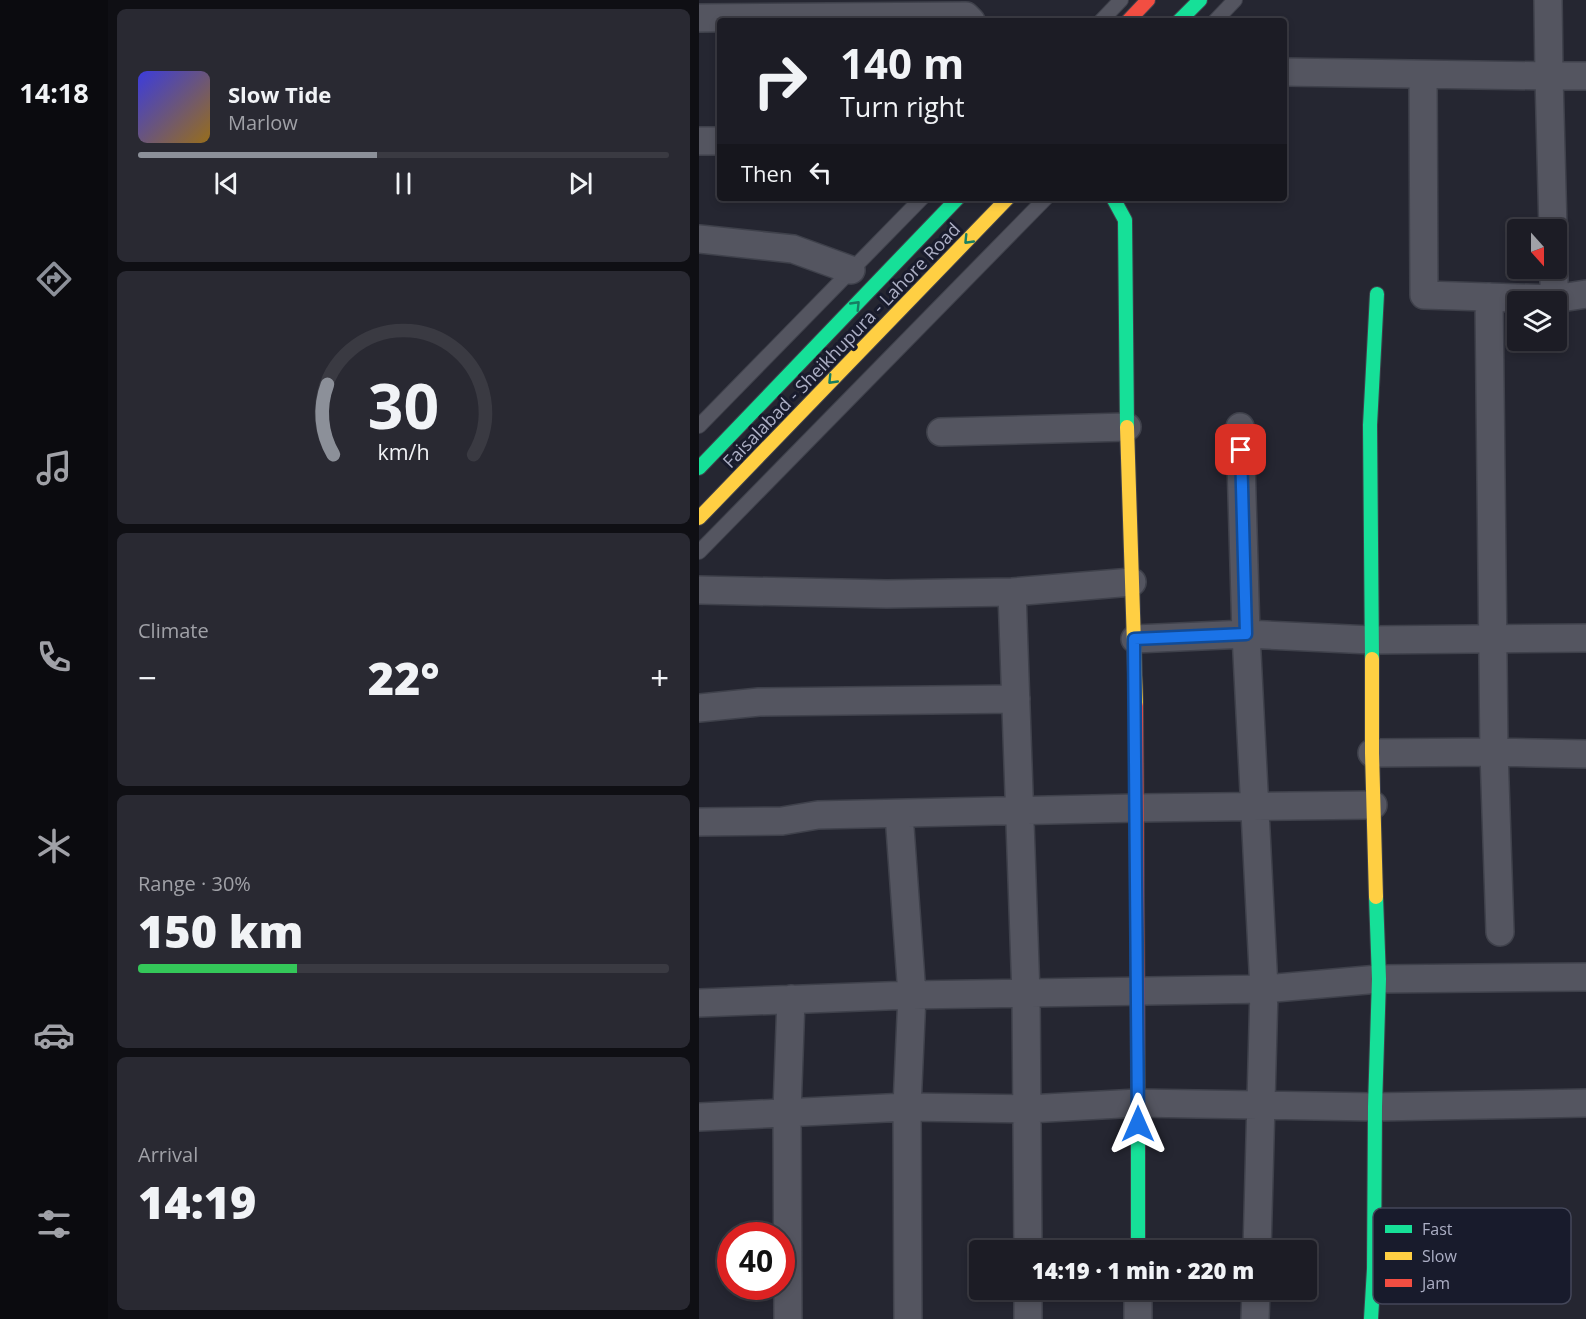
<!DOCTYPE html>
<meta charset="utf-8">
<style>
body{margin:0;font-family:"Open Sans",sans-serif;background:#292932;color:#f1f3f6;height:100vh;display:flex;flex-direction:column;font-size:22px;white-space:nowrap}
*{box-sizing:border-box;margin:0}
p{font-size:20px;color:#a0a1a7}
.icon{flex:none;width:33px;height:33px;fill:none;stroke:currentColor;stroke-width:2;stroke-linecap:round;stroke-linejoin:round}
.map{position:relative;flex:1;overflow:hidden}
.details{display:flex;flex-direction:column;gap:9px;padding:9px;background:#0f0f14;width:591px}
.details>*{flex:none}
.hud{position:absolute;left:18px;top:18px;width:570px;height:183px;border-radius:6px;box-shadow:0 3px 9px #0003,0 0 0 2px #3a3a42;background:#1c1c25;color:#f1f3f6;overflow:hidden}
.needle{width:39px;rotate:159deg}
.tools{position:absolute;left:808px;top:219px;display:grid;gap:12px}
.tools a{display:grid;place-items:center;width:60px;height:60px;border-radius:6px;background:#1c1c25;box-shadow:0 3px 9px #0003,0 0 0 2px #3a3a42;font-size:30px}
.speed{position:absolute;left:18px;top:1222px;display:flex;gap:12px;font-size:30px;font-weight:700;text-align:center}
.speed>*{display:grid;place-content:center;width:78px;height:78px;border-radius:50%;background:#1c1c25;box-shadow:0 3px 9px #0003,0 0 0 2px #3a3a42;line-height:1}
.speed .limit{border:9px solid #d22;background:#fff;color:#111}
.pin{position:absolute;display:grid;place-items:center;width:51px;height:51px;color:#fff;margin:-26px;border-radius:12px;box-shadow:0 3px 9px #0006}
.me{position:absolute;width:66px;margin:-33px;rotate:0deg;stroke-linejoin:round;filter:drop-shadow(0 0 4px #0008)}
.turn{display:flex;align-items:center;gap:21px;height:126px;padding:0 24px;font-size:27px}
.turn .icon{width:78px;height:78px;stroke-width:2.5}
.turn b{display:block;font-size:42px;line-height:51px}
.then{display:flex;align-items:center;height:57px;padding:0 24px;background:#0003;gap:12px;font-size:22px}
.big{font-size:45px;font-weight:800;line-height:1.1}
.details .tile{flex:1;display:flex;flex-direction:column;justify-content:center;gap:9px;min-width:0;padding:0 21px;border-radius:9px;background:#292932}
.details .dial{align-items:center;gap:0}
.dial svg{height:156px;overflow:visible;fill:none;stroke:#3a3a42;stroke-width:7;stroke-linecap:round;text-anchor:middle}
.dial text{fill:#f1f3f6;stroke:none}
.song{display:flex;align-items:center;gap:18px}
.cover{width:72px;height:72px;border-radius:9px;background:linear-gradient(135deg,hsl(240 70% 55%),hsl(40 70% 35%))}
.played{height:6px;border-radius:3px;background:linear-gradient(90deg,#8c9099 45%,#3a3a42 45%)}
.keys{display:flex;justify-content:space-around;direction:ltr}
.heat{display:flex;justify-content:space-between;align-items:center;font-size:33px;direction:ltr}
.charge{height:9px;border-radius:4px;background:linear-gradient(90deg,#34c759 30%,#3a3a42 0)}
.trip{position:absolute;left:270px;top:1240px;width:348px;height:60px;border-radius:6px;background:#1c1c25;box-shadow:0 3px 9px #0003,0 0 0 2px #3a3a42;font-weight:800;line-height:60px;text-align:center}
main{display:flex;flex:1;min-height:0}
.tab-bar{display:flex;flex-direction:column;width:108px;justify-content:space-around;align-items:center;background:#0b0b0f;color:#a0a1a7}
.tab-bar .icon{width:42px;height:42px}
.tab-bar .on{color:#8c9099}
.tab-bar b{font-size:27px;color:#f1f3f6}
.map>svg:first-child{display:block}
</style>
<main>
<nav class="tab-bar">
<b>14:18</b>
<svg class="icon on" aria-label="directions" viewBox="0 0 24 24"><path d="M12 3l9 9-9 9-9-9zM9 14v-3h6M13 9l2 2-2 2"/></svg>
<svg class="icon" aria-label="music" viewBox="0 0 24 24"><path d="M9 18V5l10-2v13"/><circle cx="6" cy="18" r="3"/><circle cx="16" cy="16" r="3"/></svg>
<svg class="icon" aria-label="phone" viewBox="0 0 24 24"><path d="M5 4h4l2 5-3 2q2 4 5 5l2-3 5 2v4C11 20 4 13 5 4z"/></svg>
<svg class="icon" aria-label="climate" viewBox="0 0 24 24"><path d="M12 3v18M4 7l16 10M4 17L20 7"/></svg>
<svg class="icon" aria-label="car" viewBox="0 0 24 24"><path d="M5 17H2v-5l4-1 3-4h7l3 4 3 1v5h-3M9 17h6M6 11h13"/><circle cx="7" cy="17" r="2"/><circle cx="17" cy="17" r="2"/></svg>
<svg class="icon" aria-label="filters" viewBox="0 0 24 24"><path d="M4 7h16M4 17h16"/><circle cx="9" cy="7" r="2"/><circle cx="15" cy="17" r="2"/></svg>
</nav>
<section class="details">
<div class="tile">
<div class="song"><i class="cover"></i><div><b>Slow Tide</b><p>Marlow</p></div></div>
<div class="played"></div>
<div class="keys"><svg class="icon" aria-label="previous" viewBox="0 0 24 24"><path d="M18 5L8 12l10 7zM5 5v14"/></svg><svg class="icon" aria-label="pause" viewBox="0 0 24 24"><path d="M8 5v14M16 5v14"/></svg><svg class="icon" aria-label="next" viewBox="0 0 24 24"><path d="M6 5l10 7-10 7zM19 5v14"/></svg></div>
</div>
<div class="tile dial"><svg viewBox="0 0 100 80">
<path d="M14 69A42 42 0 1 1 86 69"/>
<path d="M14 69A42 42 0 0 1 11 33" stroke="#8c9099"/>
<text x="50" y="56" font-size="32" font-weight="700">30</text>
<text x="50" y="72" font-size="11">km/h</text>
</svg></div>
<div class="tile"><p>Climate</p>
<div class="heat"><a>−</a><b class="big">22°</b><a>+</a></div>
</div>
<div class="tile"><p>Range · 30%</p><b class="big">150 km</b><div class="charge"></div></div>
<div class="tile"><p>Arrival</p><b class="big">14:19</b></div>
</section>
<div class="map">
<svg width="887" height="1319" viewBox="0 0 887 1319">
<rect width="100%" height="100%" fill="#252631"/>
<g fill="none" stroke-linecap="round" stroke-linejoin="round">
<g stroke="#3f414b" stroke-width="16">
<path id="lane" d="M 402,21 L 422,0
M 516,21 L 536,0
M 0,426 L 223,198
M 0,552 L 347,198"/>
</g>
<g stroke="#3f414b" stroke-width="30">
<path id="street" d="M 0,18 L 267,16 L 272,21
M 585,72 L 850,76 L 849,0
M 724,75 L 725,295 L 855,299 L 887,294
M 0,141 L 21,141
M 854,230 L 850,76 L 887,76
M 0,239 L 94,249 L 152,270
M 855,268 L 855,299
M 790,297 L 795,752 L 801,932
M 541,427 L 547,634 L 565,989 L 558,1251
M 242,432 L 428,427
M 0,590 L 188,594 L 313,592 L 433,582
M 313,592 L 327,995 L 329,1251
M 436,639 L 547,634 L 672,640 L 887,638
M 0,708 L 60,702 L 317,699
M 673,753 L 795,752 L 887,754
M 200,814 L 213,995 L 208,1107 L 209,1319
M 0,822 L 83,821 L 119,815 L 438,808 L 674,805
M 0,1003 L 213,995 L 565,989 L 680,979 L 887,977
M 0,1117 L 208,1107 L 329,1109 L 439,1103 L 676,1107 L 887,1103
M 329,1290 L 329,1319
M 89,1319 L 88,1112 L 92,999
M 439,1319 L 439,1290
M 556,1319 L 557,1290"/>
</g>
<g stroke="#3f414b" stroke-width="16">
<path id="fast" d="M 480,21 L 501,0
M 414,198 L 426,220 L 428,427
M 0,468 L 259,198
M 673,659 L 671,425 L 678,294
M 439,1083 L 439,1251
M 672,1319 L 675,1269 L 676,1107 L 680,979 L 677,897"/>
</g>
<g stroke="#3f414b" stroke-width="16">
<path id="slow" d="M 428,427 L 437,706
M 0,518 L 309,198
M 673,659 L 673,753 L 677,897"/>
</g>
<g stroke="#3f414b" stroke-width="16">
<path id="jam" d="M 429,21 L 449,0
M 437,706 L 439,1083"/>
</g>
<use href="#lane" stroke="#545560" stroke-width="14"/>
<use href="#street" stroke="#545560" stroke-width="27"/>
<use href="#fast" stroke="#16e098" stroke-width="14"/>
<use href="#slow" stroke="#ffcf43" stroke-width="14"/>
<use href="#jam" stroke="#f24e42" stroke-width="14"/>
</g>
<defs><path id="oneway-chevron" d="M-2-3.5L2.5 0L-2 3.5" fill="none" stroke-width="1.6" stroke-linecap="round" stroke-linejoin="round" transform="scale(1.5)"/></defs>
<g stroke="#177e62">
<use href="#oneway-chevron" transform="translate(269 240) rotate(134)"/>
<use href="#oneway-chevron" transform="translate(157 305) rotate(-46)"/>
<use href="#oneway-chevron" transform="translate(133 380) rotate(134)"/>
</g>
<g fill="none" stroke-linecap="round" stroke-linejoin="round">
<g stroke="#114b97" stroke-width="15">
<path id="route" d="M 439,1124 L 435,639 L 547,634 L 542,450"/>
</g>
<use href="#route" stroke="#1a73e8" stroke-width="10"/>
</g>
<g text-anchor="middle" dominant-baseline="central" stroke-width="6" stroke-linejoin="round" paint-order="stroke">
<g font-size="18" fill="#acafc5" stroke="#181b2c">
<text transform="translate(142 345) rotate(-46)">Faisalabad - Sheikhupura - Lahore Road</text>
</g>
</g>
<rect x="674" y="1208" width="198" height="96" rx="9" fill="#181b2c" stroke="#44475a" stroke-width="1.5"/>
<rect x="686" y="1225" width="27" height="8" fill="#16e098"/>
<rect x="686" y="1252" width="27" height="8" fill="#ffcf43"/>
<rect x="686" y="1279" width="27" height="8" fill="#f24e42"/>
<g font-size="16" fill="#acafc5">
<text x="723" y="1235">Fast</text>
<text x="723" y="1262">Slow</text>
<text x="723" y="1289">Jam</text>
</g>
</svg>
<div class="tools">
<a><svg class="needle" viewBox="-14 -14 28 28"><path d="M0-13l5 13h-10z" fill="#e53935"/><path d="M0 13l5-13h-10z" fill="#a0a1a7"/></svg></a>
<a><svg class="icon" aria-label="layers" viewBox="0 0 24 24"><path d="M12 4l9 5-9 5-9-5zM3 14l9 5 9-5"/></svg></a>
</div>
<div class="speed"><div class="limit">40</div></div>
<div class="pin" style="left:542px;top:450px;background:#d93025"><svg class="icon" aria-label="arrive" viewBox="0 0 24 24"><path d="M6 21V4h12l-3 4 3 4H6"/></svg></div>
<svg class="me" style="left:439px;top:1124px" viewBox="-20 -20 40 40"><path d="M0-17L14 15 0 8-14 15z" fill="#1a73e8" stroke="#fff" stroke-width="4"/></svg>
<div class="trip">14:19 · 1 min · 220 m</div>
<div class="hud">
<div class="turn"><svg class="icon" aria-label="right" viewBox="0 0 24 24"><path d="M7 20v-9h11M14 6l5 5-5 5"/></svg><div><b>140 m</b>Turn right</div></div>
<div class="then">Then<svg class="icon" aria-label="left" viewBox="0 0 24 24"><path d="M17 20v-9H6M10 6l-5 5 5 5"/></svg></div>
</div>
</div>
</main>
